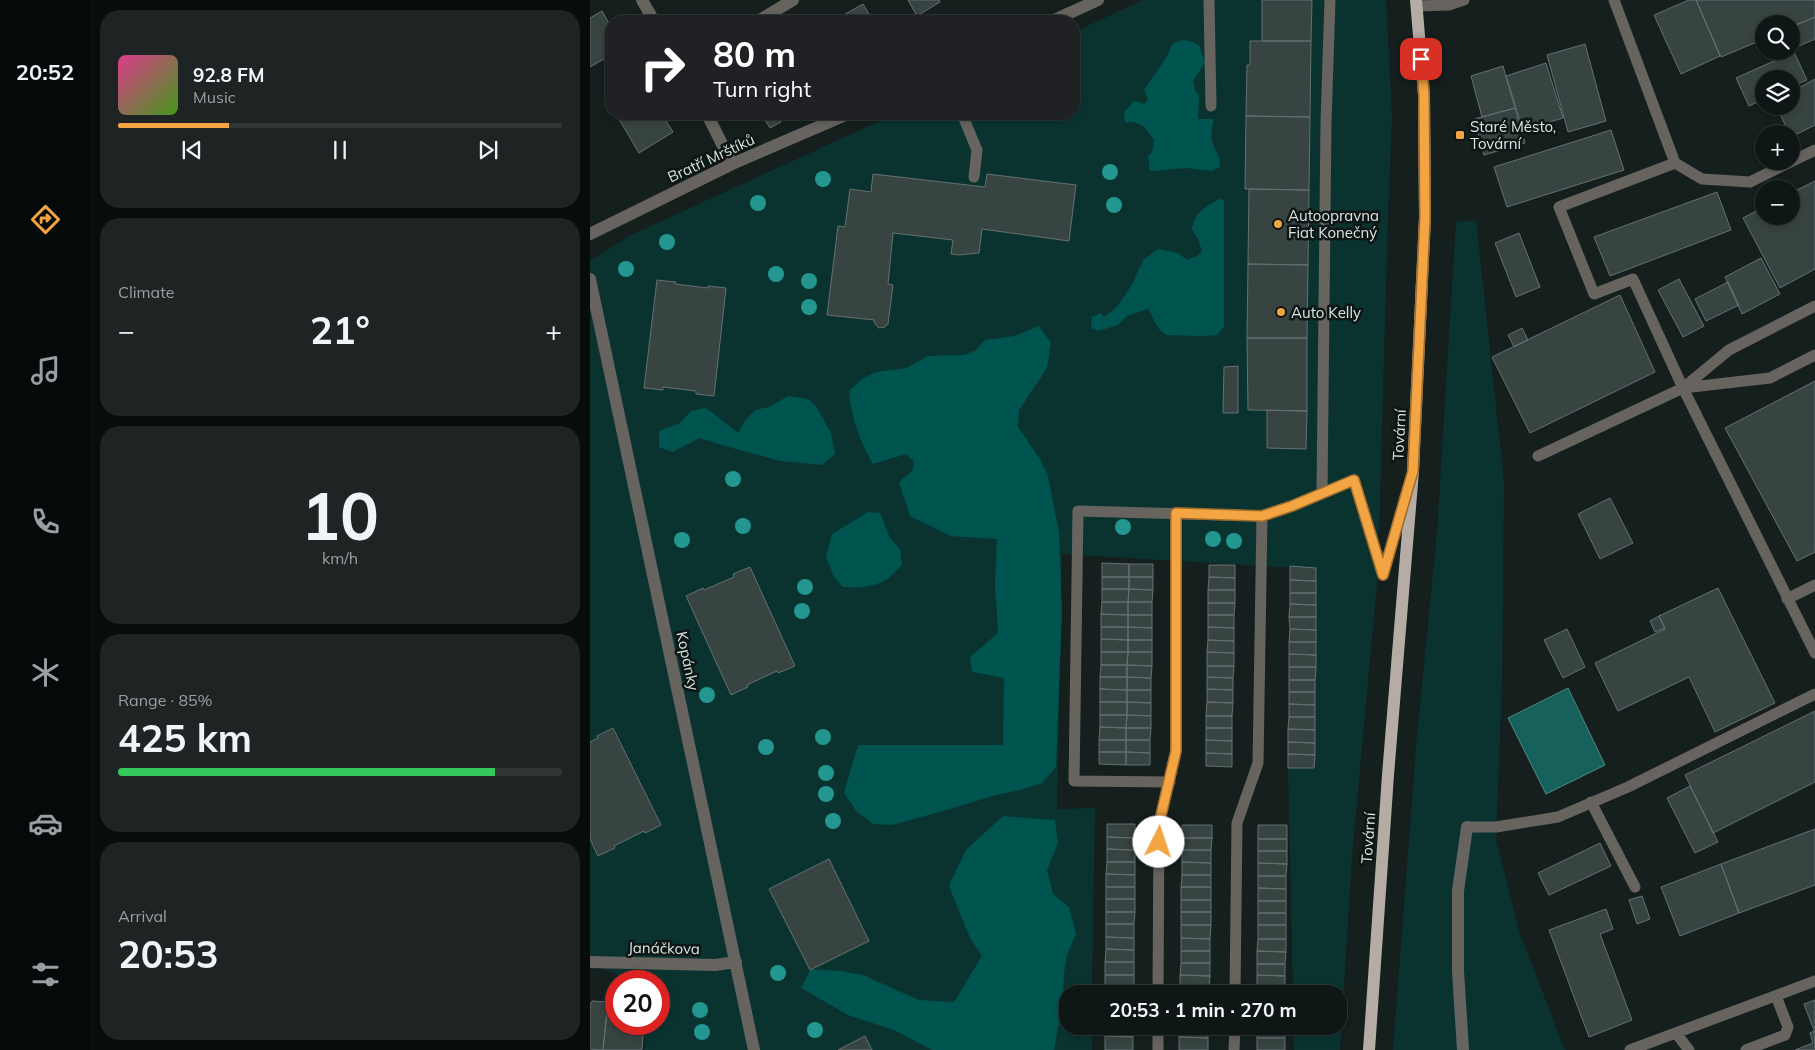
<!DOCTYPE html>
<meta charset="utf-8">
<style>
body{margin:0;font-family:Mulish,sans-serif;background:#1d2423;color:#f1f3f6;height:100vh;display:flex;flex-direction:column;font-size:19px;white-space:nowrap}
*{box-sizing:border-box;margin:0}
p{font-size:16px;color:#9b9fa1}
.icon{flex:none;width:28px;height:28px;fill:none;stroke:currentColor;stroke-width:2;stroke-linecap:round;stroke-linejoin:round}
.map{position:relative;flex:1;overflow:hidden}
.drawer{display:flex;flex-direction:column;gap:10px;padding:10px;background:#080d0c;width:500px}
.drawer>*{flex:none}
.top-card{position:absolute;left:15px;top:15px;width:475px;height:105px;border-radius:20px;box-shadow:0 2px 8px #0003,0 0 0 1px #2f3635;background:#202124;color:#fff;overflow:hidden}
.tools{position:absolute;left:1165px;top:15px;display:grid;gap:10px}
.tools a{display:grid;place-items:center;width:45px;height:45px;border-radius:50%;background:#0f1716;box-shadow:0 2px 8px #0003,0 0 0 1px #2f3635;font-size:25px}
.speed{position:absolute;left:15px;top:970px;display:flex;gap:10px;font-size:25px;font-weight:700;text-align:center}
.speed>*{display:grid;place-content:center;width:65px;height:65px;border-radius:50%;background:#0f1716;box-shadow:0 2px 8px #0003,0 0 0 1px #2f3635;line-height:1}
.speed .limit{border:8px solid #d22;background:#fff;color:#111}
.pin{position:absolute;display:grid;place-items:center;width:42px;height:42px;color:#fff;margin:-21px;border-radius:10px;box-shadow:0 2px 8px #0006}
.me{position:absolute;width:55px;margin:-28px;rotate:4deg;stroke-linejoin:round;filter:drop-shadow(0 0 4px #0008)}
.turn{display:flex;align-items:center;gap:18px;height:105px;padding:0 25px;font-size:22px}
.turn .icon{width:65px;height:65px;stroke-width:2.5}
.turn b{display:block;font-size:35px;line-height:42px}
.big{font-size:38px;font-weight:700;line-height:1.1}
.drawer .tile{flex:1;display:flex;flex-direction:column;justify-content:center;gap:8px;min-width:0;padding:0 18px;border-radius:20px;background:#1d2423}
.drawer .dial{align-items:center;gap:0}
.dial b{font-size:65px;line-height:1}
.song{display:flex;align-items:center;gap:15px}
.cover{width:60px;height:60px;border-radius:8px;background:linear-gradient(135deg,hsl(330 70% 55%),hsl(100 70% 35%))}
.played{height:5px;border-radius:2px;background:linear-gradient(90deg,#f3a443 25%,#2f3635 25%)}
.keys{display:flex;justify-content:space-around;direction:ltr}
.heat{display:flex;justify-content:space-between;align-items:center;font-size:28px;direction:ltr}
.charge{height:8px;border-radius:4px;background:linear-gradient(90deg,#34c759 85%,#2f3635 0)}
.trip{position:absolute;left:469px;top:985px;width:288px;height:50px;border-radius:20px;background:#0f1716;box-shadow:0 2px 8px #0003,0 0 0 1px #2f3635;font-weight:700;line-height:50px;text-align:center}
main{display:flex;flex:1;min-height:0}
.menu{display:flex;flex-direction:column;width:90px;justify-content:space-around;align-items:center;background:#060909;color:#9b9fa1}
.menu .icon{width:35px;height:35px}
.menu .active{color:#f3a443}
.menu b{font-size:22px;color:#f1f3f6}
.map>svg:first-child{display:block}
</style>
<main>
<nav class="menu">
<b>20:52</b>
<svg class="icon active" aria-label="directions" viewBox="0 0 24 24"><path d="M12 3l9 9-9 9-9-9zM9 14v-3h6M13 9l2 2-2 2"/></svg>
<svg class="icon" aria-label="music" viewBox="0 0 24 24"><path d="M9 18V5l10-2v13"/><circle cx="6" cy="18" r="3"/><circle cx="16" cy="16" r="3"/></svg>
<svg class="icon" aria-label="phone" viewBox="0 0 24 24"><path d="M5 4h4l2 5-3 2q2 4 5 5l2-3 5 2v4C11 20 4 13 5 4z"/></svg>
<svg class="icon" aria-label="climate" viewBox="0 0 24 24"><path d="M12 3v18M4 7l16 10M4 17L20 7"/></svg>
<svg class="icon" aria-label="car" viewBox="0 0 24 24"><path d="M5 17H2v-5l4-1 3-4h7l3 4 3 1v5h-3M9 17h6M6 11h13"/><circle cx="7" cy="17" r="2"/><circle cx="17" cy="17" r="2"/></svg>
<svg class="icon" aria-label="filters" viewBox="0 0 24 24"><path d="M4 7h16M4 17h16"/><circle cx="9" cy="7" r="2"/><circle cx="15" cy="17" r="2"/></svg>
</nav>
<section class="drawer">
<div class="tile">
<div class="song"><i class="cover"></i><div><b>92.8 FM</b><p>Music</p></div></div>
<div class="played"></div>
<div class="keys"><svg class="icon" aria-label="previous" viewBox="0 0 24 24"><path d="M18 5L8 12l10 7zM5 5v14"/></svg><svg class="icon" aria-label="pause" viewBox="0 0 24 24"><path d="M8 5v14M16 5v14"/></svg><svg class="icon" aria-label="next" viewBox="0 0 24 24"><path d="M6 5l10 7-10 7zM19 5v14"/></svg></div>
</div>
<div class="tile"><p>Climate</p>
<div class="heat"><a>−</a><b class="big">21°</b><a>+</a></div>
</div>
<div class="tile dial"><b>10</b><p>km/h</p></div>
<div class="tile"><p>Range · 85%</p><b class="big">425 km</b><div class="charge"></div></div>
<div class="tile"><p>Arrival</p><b class="big">20:53</b></div>
</section>
<div class="map">
<svg width="1225" height="1050" viewBox="0 0 1225 1050">
<rect width="100%" height="100%" fill="#141f1e"/>
<path fill="#0a3330" d="M 553,0 L 796,0 L 802,116 L 798,214 L 788,572 L 762,856 L 750,1050 L 704,1050 L 703,1026 L 748,1026 L 748,994 L 703,994 L 698,768 L 724,768 L 726,569 L 472,554 L 467,809 L 505,808 L 502,994 L 478,994 L 478,1026 L 502,1026 L 502,1050 L 54,1050 L 56,1024 L 69,1024 L 69,981 L 44,981 L 0,964 L 0,261 L 39,236 L 305,114 L 484,114 L 484,32 Z
M 886,220 L 914,482 L 912,681 L 906,840 L 930,934 L 975,1050 L 803,1050 L 827,735 L 847,533 L 866,222 Z"/>
<path fill="#005450" d="M 593,40 L 600,41 L 609,45 L 615,62 L 603,81 L 605,90 L 609,96 L 608,119 L 624,119 C 622,127 620,136 623,144 C 627,155 630,154 630,167 L 622,171 L 596,168 L 560,171 L 558,157 L 562,152 L 564,140 C 555,126 552,122 535,122 L 534,112 L 544,101 L 555,104 L 558,99 L 554,90 L 578,55 L 582,44 Z
M 629,199 L 634,200 L 634,327 L 627,335 L 611,336 L 576,335 L 569,329 L 558,309 L 537,316 L 528,325 L 508,331 L 501,328 L 502,317 L 510,313 L 514,317 L 527,307 L 541,286 L 554,259 L 568,249 L 588,253 L 597,260 L 607,256 L 612,251 L 608,239 L 602,229 C 605,212 614,208 629,199 Z
M 449,326 L 461,343 L 457,368 L 429,410 L 428,427 L 450,459 L 458,476 L 469,533 L 472,612 L 466,767 L 452,783 L 430,790 L 406,795 L 360,809 L 302,825 L 284,824 L 267,812 L 254,793 L 268,745 L 413,745 L 414,678 L 382,672 L 380,657 L 408,633 L 405,583 L 407,539 L 361,536 L 320,516 L 309,482 L 322,471 L 324,462 L 316,454 L 283,464 C 270,443 261,416 259,391 L 272,379 L 286,372 L 317,368 L 338,356 L 375,355 L 386,350 L 395,340 L 424,336 Z
M 198,396 L 218,399 L 226,406 L 241,433 L 245,454 L 232,465 L 191,461 L 135,446 L 110,438 L 82,452 L 69,447 L 69,431 L 90,423 L 101,411 L 116,408 L 148,433 L 154,422 L 165,410 L 179,407 Z
M 278,512 L 290,513 L 300,538 L 310,549 L 312,564 C 297,585 278,589 253,587 L 244,577 L 236,557 L 242,534 Z
M 413,816 L 465,820 L 468,843 L 457,870 L 463,894 L 479,907 L 486,934 L 477,955 L 474,973 L 473,999 L 464,1050 L 342,1050 L 304,1030 L 258,1015 L 211,988 L 221,969 L 250,971 L 273,975 L 329,1000 L 364,1002 L 392,956 L 380,938 L 359,886 L 376,850 Z"/>
<path fill="#16615c" stroke="#528884" d="M 978,688 L 1015,765 L 956,794 L 918,718 Z"/>
<path fill="#384442" stroke="#657170" d="M 318,0 L 349,0 L 350,2 L 327,16 Z
M 672,0 L 722,0 L 721,41 L 672,41 Z
M 1099,0 L 1106,0 L 1130,56 L 1091,74 L 1064,15 Z
M 1106,0 L 1225,0 L 1225,17 L 1201,27 L 1201,24 L 1174,24 L 1174,39 L 1131,57 Z
M 273,4 L 283,21 L 243,21 Z
M 12,11 L 21,27 L 21,55 L 0,67 L 0,18 Z
M 1225,17 L 1225,39 L 1202,49 L 1201,27 Z
M 660,41 L 721,41 L 720,117 L 656,116 L 657,65 L 660,65 Z
M 995,44 L 1016,121 L 978,132 L 957,55 Z
M 1204,52 L 1217,80 L 1201,87 L 1201,79 L 1174,79 L 1174,99 L 1159,106 L 1146,78 Z
M 956,63 L 973,118 L 933,130 L 916,76 Z
M 913,66 L 925,108 L 892,117 L 881,76 Z
M 1225,79 L 1225,125 L 1201,137 L 1186,106 L 1201,106 L 1201,92 Z
M 925,108 L 935,143 L 894,155 L 884,119 Z
M 26,114 L 72,114 L 83,132 L 49,153 Z
M 171,114 L 186,114 L 191,122 L 180,128 Z
M 656,116 L 720,117 L 719,190 L 655,189 Z
M 1021,130 L 1034,170 L 917,207 L 904,167 Z
M 283,174 L 395,187 L 397,174 L 486,185 L 479,241 L 392,229 L 389,253 L 369,255 L 361,254 L 363,240 L 303,233 L 298,284 L 303,285 L 298,324 L 295,327 L 289,328 L 285,324 L 284,320 L 237,315 L 248,226 L 255,227 L 260,189 L 281,192 Z
M 1225,181 L 1225,269 L 1190,288 L 1153,218 L 1174,207 L 1174,216 L 1201,216 L 1201,193 Z
M 659,189 L 719,190 L 718,265 L 658,264 Z
M 1127,192 L 1141,230 L 1020,276 L 1004,237 Z
M 929,233 L 950,287 L 926,297 L 905,243 Z
M 1171,258 L 1190,294 L 1152,314 L 1135,277 Z
M 658,264 L 718,265 L 717,338 L 657,338 Z
M 1089,279 L 1114,326 L 1093,337 L 1068,290 Z
M 67,280 L 86,282 L 85,284 L 118,288 L 118,286 L 136,288 L 124,396 L 106,394 L 106,391 L 73,387 L 73,390 L 54,388 Z
M 1138,282 L 1149,305 L 1116,321 L 1105,299 Z
M 1030,295 L 1065,372 L 940,433 L 902,357 Z
M 932,328 L 938,340 L 924,347 L 918,335 Z
M 657,338 L 717,338 L 717,411 L 658,410 Z
M 648,366 L 648,413 L 633,413 L 634,367 Z
M 1225,381 L 1225,552 L 1207,561 L 1135,428 Z
M 677,410 L 717,411 L 716,449 L 677,448 Z
M 1020,498 L 1043,543 L 1010,559 L 988,514 Z
M 512,563 L 539,564 L 539,577 L 512,577 Z
M 539,564 L 563,564 L 563,577 L 539,577 Z
M 619,565 L 645,565 L 645,578 L 619,577 Z
M 700,566 L 726,568 L 726,581 L 700,580 Z
M 160,567 L 205,666 L 188,673 L 187,671 L 157,685 L 158,687 L 141,695 L 96,596 L 113,588 L 114,590 L 144,577 L 143,574 Z
M 512,577 L 539,577 L 539,589 L 512,589 Z
M 539,577 L 563,577 L 563,590 L 539,589 Z
M 619,577 L 645,578 L 645,590 L 618,590 Z
M 700,580 L 726,581 L 726,593 L 700,593 Z
M 1128,588 L 1185,703 L 1125,732 L 1099,677 L 1028,711 L 1005,663 L 1075,629 L 1069,616 Z
M 512,589 L 539,589 L 538,602 L 512,602 Z
M 539,589 L 563,590 L 562,602 L 538,602 Z
M 618,590 L 645,590 L 645,603 L 618,603 Z
M 700,593 L 726,593 L 726,605 L 700,604 Z
M 512,602 L 538,602 L 538,615 L 511,614 Z
M 538,602 L 562,602 L 562,615 L 538,615 Z
M 618,603 L 645,603 L 644,615 L 618,615 Z
M 700,604 L 726,605 L 726,617 L 699,617 Z
M 511,614 L 538,615 L 538,627 L 511,627 Z
M 538,615 L 562,615 L 562,628 L 538,627 Z
M 618,615 L 644,615 L 644,628 L 618,627 Z
M 1071,615 L 1069,616 L 1075,628 L 1065,632 L 1060,621 Z
M 699,617 L 726,617 L 726,630 L 700,629 Z
M 511,627 L 538,627 L 538,640 L 511,639 Z
M 538,627 L 562,628 L 562,640 L 538,640 Z
M 618,627 L 644,628 L 644,641 L 618,640 Z
M 700,629 L 726,630 L 726,642 L 699,642 Z
M 977,629 L 995,667 L 973,678 L 954,640 Z
M 511,639 L 538,640 L 538,652 L 511,652 Z
M 538,640 L 562,640 L 562,652 L 538,652 Z
M 618,640 L 644,641 L 644,653 L 617,652 Z
M 699,642 L 726,642 L 726,655 L 699,654 Z
M 511,652 L 538,652 L 537,665 L 511,665 Z
M 538,652 L 562,652 L 562,666 L 537,665 Z
M 617,652 L 644,653 L 644,666 L 617,666 Z
M 699,654 L 726,655 L 726,667 L 699,667 Z
M 511,665 L 537,665 L 537,677 L 510,677 Z
M 537,665 L 562,666 L 561,678 L 537,677 Z
M 617,666 L 644,666 L 643,678 L 617,677 Z
M 699,667 L 726,667 L 725,680 L 699,680 Z
M 510,677 L 537,677 L 537,690 L 510,689 Z
M 537,677 L 561,678 L 561,690 L 537,690 Z
M 617,677 L 643,678 L 643,690 L 617,689 Z
M 699,680 L 725,680 L 725,692 L 699,692 Z
M 510,689 L 537,690 L 537,702 L 510,702 Z
M 617,689 L 643,690 L 643,703 L 617,702 Z
M 537,690 L 561,690 L 561,703 L 537,702 Z
M 699,692 L 725,692 L 725,705 L 699,704 Z
M 510,702 L 537,702 L 537,715 L 510,715 Z
M 537,702 L 561,703 L 561,716 L 537,715 Z
M 617,702 L 643,703 L 642,716 L 616,716 Z
M 699,704 L 725,705 L 725,717 L 699,717 Z
M 1225,711 L 1225,782 L 1123,833 L 1095,775 Z
M 510,715 L 537,715 L 536,728 L 510,727 Z
M 537,715 L 561,716 L 561,728 L 536,728 Z
M 616,716 L 642,716 L 642,728 L 616,728 Z
M 699,717 L 725,717 L 725,730 L 698,729 Z
M 510,727 L 536,728 L 536,740 L 509,740 Z
M 23,728 L 71,825 L 55,833 L 54,831 L 24,846 L 25,848 L 8,856 L 0,839 L 0,742 L 8,738 L 7,736 Z
M 536,728 L 561,728 L 560,740 L 536,740 Z
M 616,728 L 642,728 L 642,741 L 616,740 Z
M 698,729 L 725,730 L 725,743 L 698,742 Z
M 509,740 L 536,740 L 536,752 L 509,752 Z
M 536,740 L 560,740 L 560,753 L 536,752 Z
M 616,740 L 642,741 L 642,754 L 616,753 Z
M 698,742 L 725,743 L 725,755 L 698,754 Z
M 509,752 L 536,752 L 536,765 L 509,764 Z
M 536,752 L 560,753 L 560,765 L 536,765 Z
M 616,753 L 642,754 L 642,767 L 616,766 Z
M 698,754 L 725,755 L 724,768 L 698,768 Z
M 1100,786 L 1128,842 L 1105,853 L 1077,798 Z
M 517,824 L 545,824 L 545,838 L 517,837 Z
M 592,825 L 622,825 L 622,838 L 592,838 Z
M 668,825 L 697,825 L 697,839 L 668,839 Z
M 1225,829 L 1225,885 L 1149,913 L 1131,864 Z
M 517,837 L 545,838 L 545,850 L 517,849 Z
M 592,838 L 622,838 L 621,850 L 592,850 Z
M 668,839 L 697,839 L 697,851 L 668,851 Z
M 1010,843 L 1021,866 L 959,895 L 948,873 Z
M 517,849 L 545,850 L 545,862 L 517,862 Z
M 592,850 L 621,850 L 621,863 L 592,862 Z
M 668,851 L 697,851 L 697,864 L 668,863 Z
M 239,859 L 279,941 L 220,970 L 179,889 Z
M 517,862 L 545,862 L 545,875 L 516,874 Z
M 592,862 L 621,863 L 621,875 L 592,875 Z
M 668,863 L 697,864 L 696,876 L 668,876 Z
M 1131,864 L 1149,913 L 1090,936 L 1071,887 Z
M 516,874 L 545,875 L 545,887 L 516,887 Z
M 592,875 L 621,875 L 621,887 L 591,887 Z
M 668,876 L 696,876 L 696,889 L 668,888 Z
M 516,887 L 545,887 L 545,899 L 516,899 Z
M 591,887 L 621,887 L 621,900 L 591,900 Z
M 668,888 L 696,889 L 696,901 L 668,901 Z
M 1052,896 L 1060,919 L 1047,924 L 1039,900 Z
M 516,899 L 545,899 L 545,912 L 516,912 Z
M 591,900 L 621,900 L 621,912 L 591,912 Z
M 668,901 L 696,901 L 696,913 L 668,913 Z
M 1016,909 L 1023,929 L 1010,934 L 1042,1020 L 999,1037 L 959,930 Z
M 516,912 L 545,912 L 544,924 L 516,924 Z
M 591,912 L 621,912 L 621,925 L 591,925 Z
M 668,913 L 696,913 L 696,925 L 668,925 Z
M 516,924 L 544,924 L 544,938 L 516,937 Z
M 591,925 L 621,925 L 620,939 L 591,938 Z
M 668,925 L 696,925 L 696,939 L 668,939 Z
M 516,937 L 544,938 L 544,950 L 516,949 Z
M 591,938 L 620,939 L 620,951 L 591,951 Z
M 668,939 L 696,939 L 696,952 L 667,951 Z
M 516,949 L 544,950 L 544,962 L 515,962 Z
M 591,951 L 620,951 L 620,963 L 591,963 Z
M 667,951 L 696,952 L 695,964 L 667,964 Z
M 515,962 L 544,962 L 544,975 L 515,975 Z
M 591,963 L 620,963 L 620,976 L 590,975 Z
M 667,964 L 695,964 L 695,976 L 667,975 Z
M 515,975 L 544,975 L 544,987 L 515,987 Z
M 590,975 L 620,976 L 619,988 L 590,988 Z
M 667,975 L 695,976 L 695,989 L 667,989 Z
M 515,987 L 544,987 L 544,994 L 515,994 Z
M 590,988 L 619,988 L 619,994 L 590,994 Z
M 667,989 L 695,989 L 695,994 L 667,994 Z
M 1225,1000 L 1225,1033 L 1214,1004 Z
M 2,1001 L 18,1002 L 13,1050 L 0,1049 L 0,1005 Z
M 18,1002 L 19,1003 L 18,1007 L 26,1008 L 26,1024 L 54,1024 L 52,1050 L 13,1050 Z
M 515,1026 L 543,1026 L 543,1037 L 515,1036 Z
M 590,1026 L 619,1026 L 618,1038 L 589,1037 Z
M 667,1026 L 695,1026 L 695,1038 L 667,1038 Z
M 1224,1031 L 1225,1050 L 1205,1050 L 1223,1043 L 1220,1033 Z
M 275,1036 L 282,1050 L 248,1050 Z
M 515,1036 L 543,1037 L 543,1050 L 515,1050 Z
M 589,1037 L 618,1038 L 618,1050 L 589,1050 Z
M 667,1038 L 695,1038 L 695,1050 L 667,1050 Z"/>
<g fill="none" stroke-linecap="round" stroke-linejoin="round">
<path stroke="#676460" stroke-width="11" d="M 619,0 L 621,106
M 1024,0 L 1085,163 L 969,207 L 1004,294 L 1043,279 L 1093,388 L 1225,653
M 827,6 L 859,5 L 874,0
M 372,114 L 387,150 L 384,177
M 1085,163 L 1112,179 L 1160,182 L 1225,150
M 1093,388 L 1139,350 L 1225,306
M 948,456 L 1093,388 L 1180,378 L 1225,355
M 732,492 L 736,122 L 740,0
M 1197,599 L 1225,585
M 580,782 L 484,781 L 488,511 L 672,516 L 702,506 L 764,480 L 793,575 L 818,487
M 1001,802 L 1045,887
M 877,827 L 906,827 L 968,817 L 1038,787 L 1225,694
M 568,994 L 569,824 L 586,751 L 586,513
M 645,994 L 647,823 L 668,763 L 672,516
M 1086,1033 L 1099,1050
M 568,1050 L 568,1026
M 644,1050 L 645,1026
M 1040,1050 L 1225,981
M 1156,1050 L 1195,1035 L 1198,1027 L 1186,996"/>
<path stroke="#676460" stroke-width="12" d="M 52,0 L 64,21
M 168,21 L 203,0
M 462,21 L 508,0
M 117,114 L 142,164
M 0,234 L 142,164 L 258,114
M 0,279 L 164,1050
M 0,962 L 125,965 L 146,962
M 873,1050 L 868,971 L 868,891 L 877,827"/>
<path stroke="#b4aca5" stroke-width="12" d="M 779,1050 L 798,775 L 823,471 L 835,217 L 834,95 L 826,0"/>
</g>
<g fill="#22968f">
<circle cx="520" cy="172" r="8"/>
<circle cx="233" cy="179" r="8"/>
<circle cx="168" cy="203" r="8"/>
<circle cx="524" cy="205" r="8"/>
<circle cx="77" cy="242" r="8"/>
<circle cx="36" cy="269" r="8"/>
<circle cx="186" cy="274" r="8"/>
<circle cx="219" cy="281" r="8"/>
<circle cx="219" cy="307" r="8"/>
<circle cx="143" cy="479" r="8"/>
<circle cx="153" cy="526" r="8"/>
<circle cx="533" cy="527" r="8"/>
<circle cx="623" cy="539" r="8"/>
<circle cx="92" cy="540" r="8"/>
<circle cx="644" cy="541" r="8"/>
<circle cx="215" cy="587" r="8"/>
<circle cx="212" cy="611" r="8"/>
<circle cx="117" cy="695" r="8"/>
<circle cx="233" cy="737" r="8"/>
<circle cx="176" cy="747" r="8"/>
<circle cx="236" cy="773" r="8"/>
<circle cx="236" cy="794" r="8"/>
<circle cx="243" cy="821" r="8"/>
<circle cx="188" cy="973" r="8"/>
<circle cx="110" cy="1010" r="8"/>
<circle cx="225" cy="1030" r="8"/>
<circle cx="112" cy="1032" r="8"/>
</g>
<g fill="none" stroke-linecap="round" stroke-linejoin="round">
<g stroke="#9e6b2c" stroke-width="12">
<path id="route" d="M 569,842 L 569,824 L 586,751 L 586,513 L 672,516 L 702,506 L 764,480 L 793,575 L 823,471 L 835,218 L 834,95 L 831,59"/>
</g>
<use href="#route" stroke="#f3a443" stroke-width="9"/>
</g>
<g fill="#f3a443" stroke="#0b1615" stroke-width="2">
<rect x="865" y="130" width="10" height="10" rx="2.5"/>
<circle cx="688" cy="224" r="5"/>
<circle cx="691" cy="312" r="5"/>
</g>
<g text-anchor="middle" dominant-baseline="central" stroke-width="5" stroke-linejoin="round" paint-order="stroke">
<g font-size="15" fill="#dde4e3" stroke="#0b1615" text-anchor="start">
<text x="880" y="126">Staré Město,<tspan x="880" dy="17">Tovární</tspan></text>
<text x="698" y="215">Autoopravna<tspan x="698" dy="17">Fiat Konečný</tspan></text>
<text x="701" y="312">Auto Kelly</text>
</g>
<g font-size="15" fill="#dde4e3" stroke="#0b1615">
<text transform="translate(121 158) rotate(-25)">Bratří Mrštíků</text>
<text transform="translate(809 435) rotate(-87)">Tovární</text>
<text transform="translate(98 661) rotate(78)">Kopánky</text>
<text transform="translate(778 838) rotate(-86)">Tovární</text>
<text transform="translate(74 948) rotate(1)">Janáčkova</text>
</g>
</g>
</svg>
<div class="tools">
<a><svg class="icon" aria-label="search" viewBox="0 0 24 24"><circle cx="10" cy="10" r="6"/><path d="M15 15l6 6"/></svg></a>
<a><svg class="icon" aria-label="layers" viewBox="0 0 24 24"><path d="M12 4l9 5-9 5-9-5zM3 14l9 5 9-5"/></svg></a>
<a>+</a>
<a>−</a>
</div>
<div class="speed"><div class="limit">20</div></div>
<div class="pin" style="left:831px;top:59px;background:#d93025"><svg class="icon" aria-label="arrive" viewBox="0 0 24 24"><path d="M6 21V4h12l-3 4 3 4H6"/></svg></div>
<svg class="me" style="left:569px;top:842px" viewBox="-20 -20 40 40"><circle r="19" fill="#fff"/><path d="M0-13L10 11 0 6-10 11z" fill="#f3a443"/></svg>
<div class="trip">20:53 · 1 min · 270 m</div>
<div class="top-card">
<div class="turn"><svg class="icon" aria-label="right" viewBox="0 0 24 24"><path d="M7 20v-9h11M14 6l5 5-5 5"/></svg><div><b>80 m</b>Turn right</div></div>
</div>
</div>
</main>
